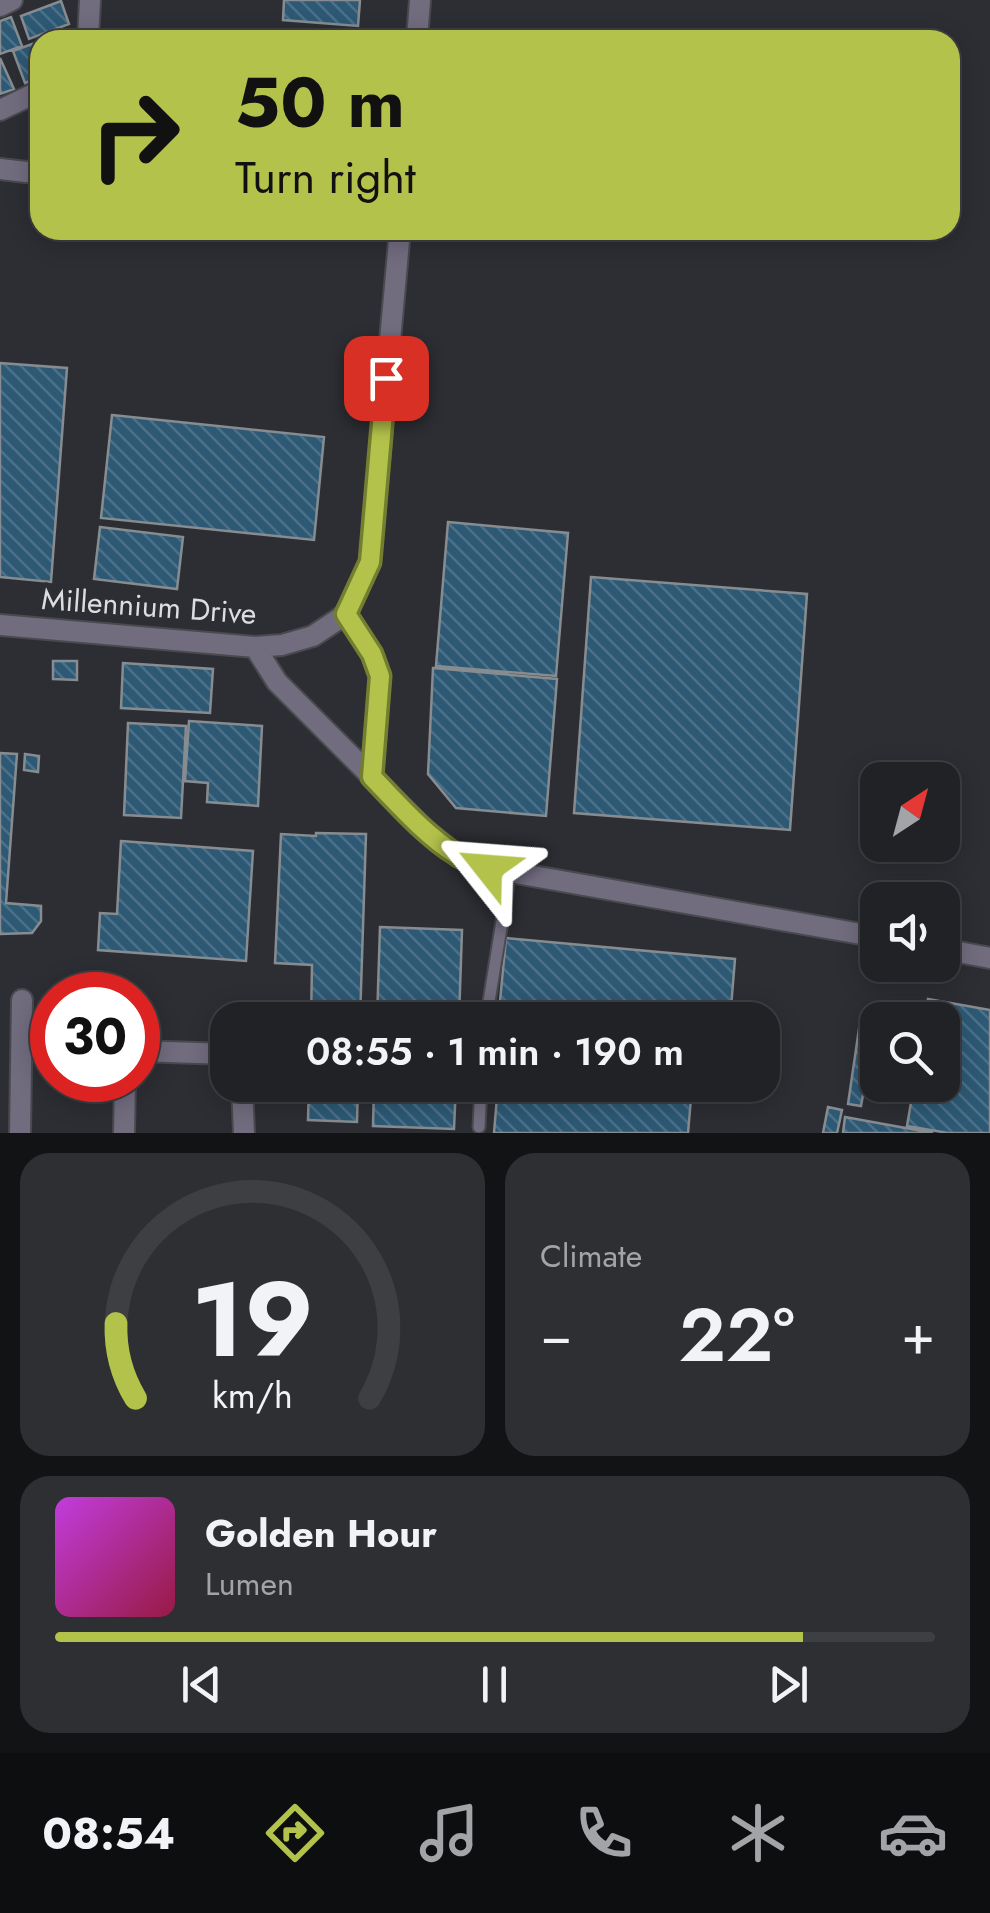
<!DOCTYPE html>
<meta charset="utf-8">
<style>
body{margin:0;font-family:Jost,sans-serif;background:#2d2f32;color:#f1f3f6;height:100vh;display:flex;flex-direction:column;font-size:38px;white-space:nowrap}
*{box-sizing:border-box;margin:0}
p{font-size:32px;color:#a2a4a7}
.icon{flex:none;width:55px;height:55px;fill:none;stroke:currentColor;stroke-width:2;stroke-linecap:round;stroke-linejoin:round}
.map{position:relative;height:1133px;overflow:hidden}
.side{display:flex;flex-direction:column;gap:20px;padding:20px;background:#121315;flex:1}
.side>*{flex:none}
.banner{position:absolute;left:30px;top:30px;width:930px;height:210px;border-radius:30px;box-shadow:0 5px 25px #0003,0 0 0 2px #3e3f43;background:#b3c24b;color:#111;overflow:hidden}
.needle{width:65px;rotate:36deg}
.tools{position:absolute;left:860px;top:762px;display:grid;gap:20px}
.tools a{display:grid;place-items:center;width:100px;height:100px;border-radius:20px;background:#212226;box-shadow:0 5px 25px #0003,0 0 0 2px #3e3f43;font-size:50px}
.speed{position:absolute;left:30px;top:972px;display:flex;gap:20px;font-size:50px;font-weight:700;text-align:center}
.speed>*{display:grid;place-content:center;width:130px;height:130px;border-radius:50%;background:#212226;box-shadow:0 5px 25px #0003,0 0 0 2px #3e3f43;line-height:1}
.speed .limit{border:15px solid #d22;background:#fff;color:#111}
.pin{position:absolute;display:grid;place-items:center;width:85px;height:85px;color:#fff;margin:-42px;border-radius:20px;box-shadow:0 5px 15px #0006}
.me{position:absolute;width:110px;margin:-55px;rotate:298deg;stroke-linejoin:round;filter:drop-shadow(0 0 8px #0008)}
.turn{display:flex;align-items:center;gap:35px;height:210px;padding:0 40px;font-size:45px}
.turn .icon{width:130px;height:130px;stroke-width:2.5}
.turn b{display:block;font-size:70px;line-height:85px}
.big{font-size:75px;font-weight:600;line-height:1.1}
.side .widget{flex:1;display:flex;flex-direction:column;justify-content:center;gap:15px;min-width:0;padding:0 35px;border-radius:30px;background:#2d2f32}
.side .dial{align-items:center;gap:0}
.dial svg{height:260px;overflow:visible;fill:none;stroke:#3e3f43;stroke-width:7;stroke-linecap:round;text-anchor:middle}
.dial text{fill:#f1f3f6;stroke:none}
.song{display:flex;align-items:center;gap:30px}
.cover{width:120px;height:120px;border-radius:15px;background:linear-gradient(135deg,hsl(290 70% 55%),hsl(340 70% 35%))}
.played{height:10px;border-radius:5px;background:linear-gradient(90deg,#b3c24b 85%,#3e3f43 85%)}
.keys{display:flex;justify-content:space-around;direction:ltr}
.heat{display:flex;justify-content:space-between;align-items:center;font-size:55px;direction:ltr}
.side .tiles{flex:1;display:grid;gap:20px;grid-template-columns:1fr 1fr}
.widget:last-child{grid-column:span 2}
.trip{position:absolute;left:210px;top:1002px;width:570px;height:100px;border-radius:30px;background:#212226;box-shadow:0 5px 25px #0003,0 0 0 2px #3e3f43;font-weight:600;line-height:100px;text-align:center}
.menu{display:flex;height:160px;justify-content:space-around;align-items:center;background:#0d0e0f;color:#a2a4a7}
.menu .icon{width:70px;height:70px}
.menu .on{color:#b3c24b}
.menu b{font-size:45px;color:#f1f3f6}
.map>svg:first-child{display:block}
</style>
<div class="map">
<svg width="990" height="1133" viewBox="0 0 990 1133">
<defs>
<pattern id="building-back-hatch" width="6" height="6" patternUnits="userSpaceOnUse" patternTransform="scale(2.5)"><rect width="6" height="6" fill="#2d5975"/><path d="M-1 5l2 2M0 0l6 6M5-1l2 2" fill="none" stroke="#4b7088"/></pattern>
</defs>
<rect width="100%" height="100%" fill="#2c2e33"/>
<path fill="url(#building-back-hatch)" stroke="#868c90" stroke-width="2.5" d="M 284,0 L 360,0 L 358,26 L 283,20 Z
M 61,1 L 69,24 L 29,39 L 21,16 Z
M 11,17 L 22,46 L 0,54 L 0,21 Z
M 40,41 L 40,77 L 25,83 L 13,51 Z
M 0,58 L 14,89 L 0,94 Z
M 0,363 L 67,368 L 51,582 L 0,577 Z
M 112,415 L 324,437 L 314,540 L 101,518 Z
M 448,522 L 568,533 L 556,676 L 436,666 Z
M 100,527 L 183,537 L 177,589 L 94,579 Z
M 591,577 L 807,594 L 790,830 L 574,813 Z
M 53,661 L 77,661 L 77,680 L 53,679 Z
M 123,663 L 213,669 L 210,713 L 121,708 Z
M 433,668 L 557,679 L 546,816 L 456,808 L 428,774 Z
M 189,721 L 262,726 L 258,806 L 207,802 L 208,783 L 185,781 Z
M 128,723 L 186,726 L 181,818 L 124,815 Z
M 0,753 L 17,754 L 6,903 L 41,906 L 41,921 L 32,933 L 0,934 Z
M 25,754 L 39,756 L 38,772 L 24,770 Z
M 316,833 L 366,834 L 360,1020 L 311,1020 L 312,965 L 275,963 L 281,834 L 316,836 Z
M 121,841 L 253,851 L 246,961 L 98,950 L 100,913 L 117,914 Z
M 380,927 L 462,930 L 459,1020 L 377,1020 Z
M 506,938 L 735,959 L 730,1020 L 707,1020 L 500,1001 Z
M 928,999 L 990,1010 L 990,1133 L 948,1133 L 907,1126 L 914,1085 L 942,1085 L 942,1020 L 925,1020 Z
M 504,1004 L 674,1020 L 502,1020 Z
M 859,1029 L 878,1032 L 878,1085 L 887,1085 L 885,1093 L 864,1089 L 861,1106 L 848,1104 Z
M 309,1085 L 358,1085 L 357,1122 L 308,1120 Z
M 374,1085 L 456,1085 L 454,1129 L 373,1126 Z
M 498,1085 L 669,1085 L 692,1087 L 688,1133 L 494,1133 Z
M 828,1107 L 842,1110 L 837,1133 L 823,1133 Z
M 845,1117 L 933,1133 L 843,1133 Z"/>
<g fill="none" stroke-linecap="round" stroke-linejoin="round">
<g stroke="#484a4f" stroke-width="15">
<path id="service" d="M 486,1020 L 510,872
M 479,1127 L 481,1085"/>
</g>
<g stroke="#484a4f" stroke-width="24">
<path id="minor" d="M 0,6 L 12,0
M 88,40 L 90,0
M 417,40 L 420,0
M 0,110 L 40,91
M 0,169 L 26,172 L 40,171
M 346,614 L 370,562 L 400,230
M 346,614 L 372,654 L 380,675 L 372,777
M 0,625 L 255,647 L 282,645 L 313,636 L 346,614
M 255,647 L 277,682 L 424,829 L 459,857 L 488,868 L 878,937
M 942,949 L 990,958
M 22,1044 L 52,1046
M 138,1051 L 228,1054
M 242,1085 L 244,1133
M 20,1133 L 22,1000
M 124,1133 L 125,1080"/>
</g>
<use href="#service" stroke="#726c7f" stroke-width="11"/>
<use href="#minor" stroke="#726c7f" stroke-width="20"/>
</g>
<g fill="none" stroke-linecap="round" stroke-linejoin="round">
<g stroke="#747e31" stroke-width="25">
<path id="route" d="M 386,378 L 370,562 L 346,614 L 372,654 L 380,676 L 372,777 C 398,804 425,835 457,855 C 466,861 478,864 488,868"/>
</g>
<use href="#route" stroke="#b3c24b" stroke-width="18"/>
</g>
<g text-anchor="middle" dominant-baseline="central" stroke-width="10" stroke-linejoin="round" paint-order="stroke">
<g font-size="30" fill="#dcdde0" stroke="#2c2e33">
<text transform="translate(149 606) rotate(4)">Millennium Drive</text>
</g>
</g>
</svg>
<div class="tools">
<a><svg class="needle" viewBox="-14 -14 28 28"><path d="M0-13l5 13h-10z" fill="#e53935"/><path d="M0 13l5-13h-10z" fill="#a2a4a7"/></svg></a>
<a><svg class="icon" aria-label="sound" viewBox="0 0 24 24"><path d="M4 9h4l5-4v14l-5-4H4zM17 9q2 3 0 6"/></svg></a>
<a><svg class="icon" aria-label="search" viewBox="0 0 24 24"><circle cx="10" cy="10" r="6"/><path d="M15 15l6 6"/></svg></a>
</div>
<div class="speed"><div class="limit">30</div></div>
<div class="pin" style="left:386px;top:378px;background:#d93025"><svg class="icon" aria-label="arrive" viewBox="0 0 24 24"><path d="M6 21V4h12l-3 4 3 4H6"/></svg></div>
<svg class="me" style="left:488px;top:868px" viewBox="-20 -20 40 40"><path d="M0-17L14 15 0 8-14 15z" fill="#b3c24b" stroke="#fff" stroke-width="4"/></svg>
<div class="trip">08:55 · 1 min · 190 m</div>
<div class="banner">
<div class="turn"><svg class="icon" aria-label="right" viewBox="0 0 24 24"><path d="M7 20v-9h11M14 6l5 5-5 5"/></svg><div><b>50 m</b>Turn right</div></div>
</div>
</div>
<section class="side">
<div class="tiles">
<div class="widget dial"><svg viewBox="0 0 100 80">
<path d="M14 69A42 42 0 1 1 86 69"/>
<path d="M14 69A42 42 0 0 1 8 46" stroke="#b3c24b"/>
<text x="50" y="56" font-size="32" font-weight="700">19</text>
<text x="50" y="72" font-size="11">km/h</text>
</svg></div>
<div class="widget"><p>Climate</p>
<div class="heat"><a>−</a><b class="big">22°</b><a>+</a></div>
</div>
<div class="widget">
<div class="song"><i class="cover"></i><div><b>Golden Hour</b><p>Lumen</p></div></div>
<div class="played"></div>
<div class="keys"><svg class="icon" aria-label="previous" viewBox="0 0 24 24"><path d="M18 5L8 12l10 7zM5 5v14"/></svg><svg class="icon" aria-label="pause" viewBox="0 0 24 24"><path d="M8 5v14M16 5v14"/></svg><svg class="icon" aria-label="next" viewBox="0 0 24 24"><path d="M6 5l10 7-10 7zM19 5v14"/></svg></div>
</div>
</div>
</section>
<nav class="menu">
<b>08:54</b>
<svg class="icon on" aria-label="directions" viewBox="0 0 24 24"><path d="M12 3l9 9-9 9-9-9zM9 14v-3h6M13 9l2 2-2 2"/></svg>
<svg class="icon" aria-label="music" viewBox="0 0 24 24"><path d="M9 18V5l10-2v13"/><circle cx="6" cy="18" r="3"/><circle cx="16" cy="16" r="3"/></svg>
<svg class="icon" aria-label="phone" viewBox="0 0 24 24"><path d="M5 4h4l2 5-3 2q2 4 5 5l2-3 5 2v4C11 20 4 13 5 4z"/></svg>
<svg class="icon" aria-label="climate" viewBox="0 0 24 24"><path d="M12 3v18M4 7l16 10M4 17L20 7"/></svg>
<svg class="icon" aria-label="car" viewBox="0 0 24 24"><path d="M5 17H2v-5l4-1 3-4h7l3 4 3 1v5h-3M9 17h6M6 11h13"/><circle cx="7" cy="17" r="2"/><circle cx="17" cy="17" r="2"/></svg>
</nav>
